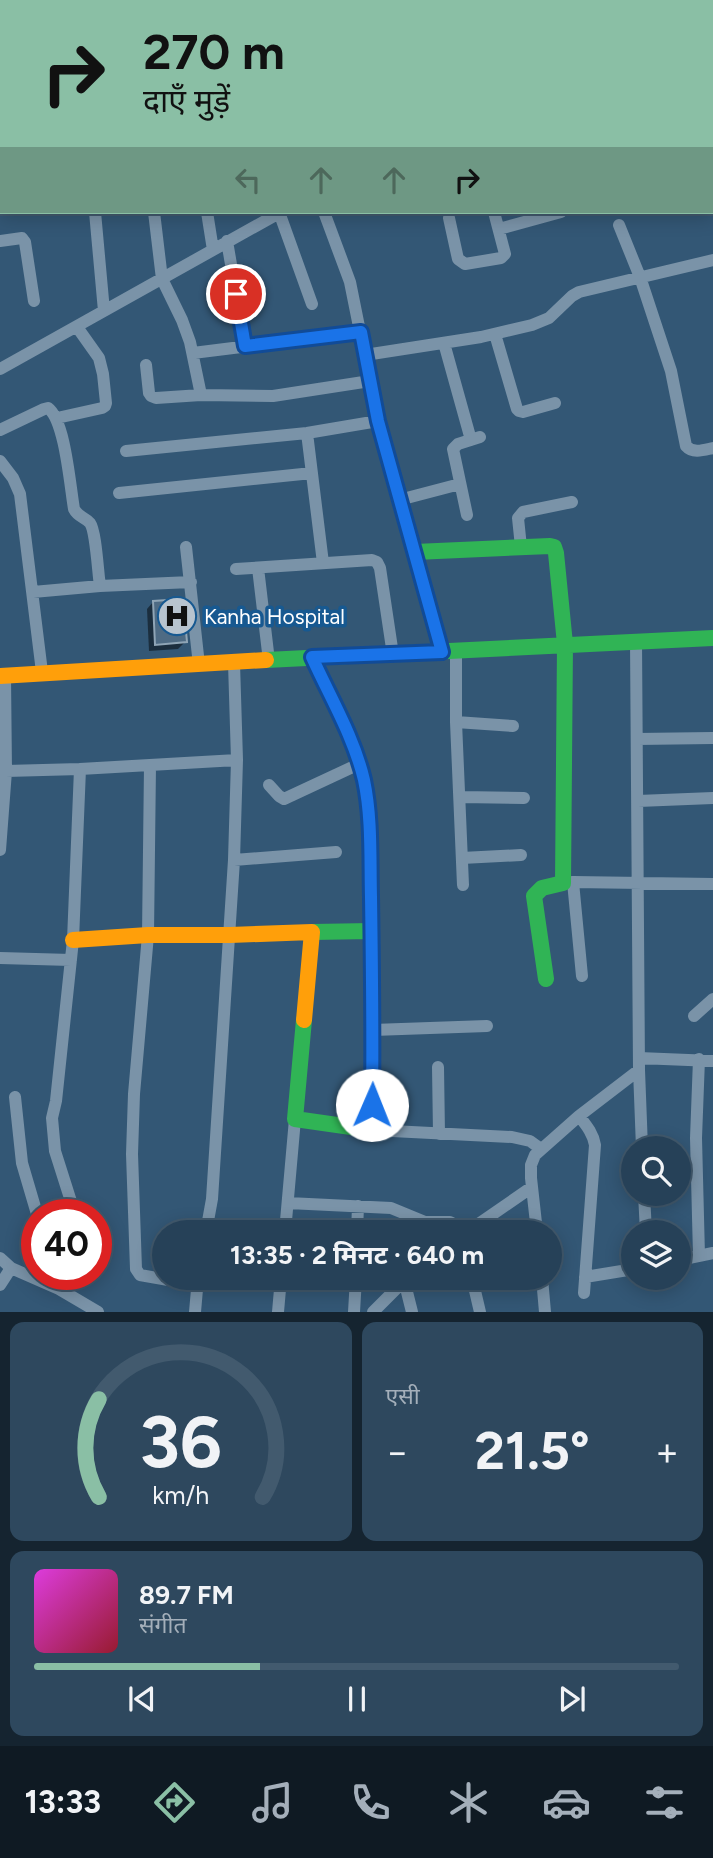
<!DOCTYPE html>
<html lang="hi">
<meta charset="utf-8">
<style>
body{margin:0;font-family:Figtree,"Noto Sans Devanagari",sans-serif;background:#2e485e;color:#f1f3f6;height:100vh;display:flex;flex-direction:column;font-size:26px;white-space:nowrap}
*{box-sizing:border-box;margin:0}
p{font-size:23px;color:#a4afba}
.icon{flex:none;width:38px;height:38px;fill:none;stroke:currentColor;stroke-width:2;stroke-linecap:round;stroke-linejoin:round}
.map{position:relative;height:1312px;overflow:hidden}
.panel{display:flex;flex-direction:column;gap:10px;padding:10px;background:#152430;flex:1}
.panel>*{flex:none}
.banner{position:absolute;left:0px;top:0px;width:714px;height:214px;box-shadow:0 4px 18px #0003,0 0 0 2px #425a6e;background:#8abfa5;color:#111;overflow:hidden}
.controls{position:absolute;left:621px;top:1136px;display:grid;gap:14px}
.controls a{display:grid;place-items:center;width:70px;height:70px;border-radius:50%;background:#264158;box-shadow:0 4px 18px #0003,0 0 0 2px #425a6e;font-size:35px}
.speed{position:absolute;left:21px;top:1199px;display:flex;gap:14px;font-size:35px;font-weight:700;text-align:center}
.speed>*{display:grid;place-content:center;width:91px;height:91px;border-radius:50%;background:#264158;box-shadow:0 4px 18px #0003,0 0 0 2px #425a6e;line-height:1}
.speed .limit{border:10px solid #d22;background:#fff;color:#111}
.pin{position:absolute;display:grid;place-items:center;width:60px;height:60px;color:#fff;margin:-30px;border:4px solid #fff;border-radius:50%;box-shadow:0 2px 7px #0007}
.me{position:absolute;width:77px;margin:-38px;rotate:1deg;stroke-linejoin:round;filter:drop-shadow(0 0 5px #0008)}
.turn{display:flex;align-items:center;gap:24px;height:147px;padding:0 28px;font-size:32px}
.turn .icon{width:91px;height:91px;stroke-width:2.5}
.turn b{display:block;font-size:49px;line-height:60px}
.lanes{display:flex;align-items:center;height:66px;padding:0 28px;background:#0003;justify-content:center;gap:35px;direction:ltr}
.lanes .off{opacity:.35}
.big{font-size:52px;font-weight:700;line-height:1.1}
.panel .card{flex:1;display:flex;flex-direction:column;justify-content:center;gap:10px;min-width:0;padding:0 24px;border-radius:14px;background:#2e485e}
.panel .dial{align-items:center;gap:0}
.dial svg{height:182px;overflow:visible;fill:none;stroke:#425a6e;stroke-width:7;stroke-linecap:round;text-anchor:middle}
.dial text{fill:#f1f3f6;stroke:none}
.song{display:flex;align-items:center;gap:21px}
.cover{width:84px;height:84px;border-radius:10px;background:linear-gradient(135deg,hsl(300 70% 55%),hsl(350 70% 35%))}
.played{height:7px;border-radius:4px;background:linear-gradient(90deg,#8abfa5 35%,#425a6e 35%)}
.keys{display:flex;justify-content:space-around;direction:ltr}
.heat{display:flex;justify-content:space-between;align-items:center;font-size:38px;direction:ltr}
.panel .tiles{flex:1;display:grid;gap:10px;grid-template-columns:1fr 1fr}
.card:last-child{grid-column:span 2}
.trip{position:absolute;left:152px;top:1220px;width:410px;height:70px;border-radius:35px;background:#264158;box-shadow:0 4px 18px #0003,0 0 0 2px #425a6e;font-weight:700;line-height:70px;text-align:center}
.dock{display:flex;height:112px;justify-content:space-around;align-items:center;background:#0f1a23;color:#a4afba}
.dock .icon{width:49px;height:49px}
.dock .active{color:#8abfa5}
.dock b{font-size:32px;color:#f1f3f6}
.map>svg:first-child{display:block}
</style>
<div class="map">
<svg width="713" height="1312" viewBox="0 0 713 1312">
<rect width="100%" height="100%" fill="#335775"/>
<path fill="#0007" d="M 153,602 L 185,642 L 178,649 L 149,651 L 147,609 Z"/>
<path fill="#4e6b84" stroke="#8fa5b6" stroke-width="2" d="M 183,599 L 187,642 L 155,645 L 153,601 Z"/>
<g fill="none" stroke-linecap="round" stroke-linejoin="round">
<path stroke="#7a93a8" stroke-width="12" d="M 62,0 L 63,2
M 131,0 L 132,2
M 199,0 L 200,2
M 274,0 L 275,2
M 365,0 L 366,2
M 429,0 L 430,2
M 492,0 L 493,2
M 529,0 L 529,2
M 576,0 L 576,2
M 80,2 L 84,0
M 656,2 L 659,0
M 0,6 L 2,6
M 712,67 L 713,67
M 0,166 L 2,166
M 95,212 L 104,311
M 154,212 L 162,279 L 182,320 L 190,342 L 201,395
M 207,212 L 213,250
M 279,212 L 312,304
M 324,212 L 350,282 L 378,421 L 442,652
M 449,218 L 458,259 L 465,264 L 501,258 L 505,254 L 494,212
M 619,225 L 640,277 L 671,371 L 686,446 C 693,454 704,450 713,448
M 499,229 L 561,212
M 0,241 L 22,238 L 25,242 L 34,301
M 227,241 L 245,346
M 495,334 L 517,409 L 519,411 L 523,412 L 555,403
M 444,343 L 471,440
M 193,353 L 361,332
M 365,355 L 481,337 L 532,325 L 549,318 L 572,296 L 579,292 L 713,260
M 146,365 L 149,393 L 151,396 L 156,398 L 201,395 L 273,396 L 370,381
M 0,369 L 281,212
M 57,418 L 102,408 L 105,406 L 106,403 L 103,374 L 99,358 L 77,327
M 0,430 L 44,409 L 48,408 C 65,420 70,486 74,509 C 78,517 85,517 90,523 C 96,531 98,574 100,586
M 307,433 L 323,563
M 126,451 L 307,433 L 378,421
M 0,461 L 13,478 L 20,494 L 42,672
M 119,493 L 312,473
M 399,500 L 460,484
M 467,515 L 453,449 L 458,444 L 480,437
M 186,547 L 199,665
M 521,547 L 518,518 L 523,512 L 572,502
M 258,568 L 269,661
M 236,569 L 372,560 L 377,562 L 380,568 L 393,655
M 33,592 L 100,586 L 191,582
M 636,641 L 639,1070 L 642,1148
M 456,651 L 456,722 L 463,885
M 312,657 C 330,697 354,738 364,781 C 374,829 370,881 372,931
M 456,722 L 513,726
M 637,739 L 713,738
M 150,765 L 148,935 L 134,1094 L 132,1154 L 136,1269 L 140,1275 L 197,1285
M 80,769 L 237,760
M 6,771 L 80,769 L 73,940 L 56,1101 L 52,1118 L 55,1151 L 75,1214
M 269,785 L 279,796 L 284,799 L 359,764
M 460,797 L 524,798
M 638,801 L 713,798
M 0,850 L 6,771 L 5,676
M 462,858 L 521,855
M 234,860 L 336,852
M 573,882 L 713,884
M 567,883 L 573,882 L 582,976
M 0,958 L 71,960
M 694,1016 L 713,999
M 373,1030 L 487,1026
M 639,1058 L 713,1061
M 438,1067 L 439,1134
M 15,1097 L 22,1163 L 37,1214
M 579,1116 C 586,1125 593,1133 595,1145 L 584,1293
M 372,1130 L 512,1137 L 530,1141 L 541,1149
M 644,1194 L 646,1232
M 288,1203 L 391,1208 L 425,1222 L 450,1222 L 456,1225 L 462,1232
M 206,1232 L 212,1199 L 234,860 L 237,760 L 234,663
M 285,1232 L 295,1119
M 357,1232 L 358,1206
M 458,1232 L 480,1223 L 532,1187
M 537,1232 L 531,1178 L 531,1165 L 535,1155 L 579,1116 L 639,1070
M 699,1256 L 696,1138 L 699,1059
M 0,1258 L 11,1268 L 59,1289 L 98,1312
M 679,1260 L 713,1253
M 585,1277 L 634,1269
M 472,1278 L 480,1312
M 542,1278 L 545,1312
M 404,1280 L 412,1312
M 0,1285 L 11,1268
M 195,1312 L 198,1278
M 278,1312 L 281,1278
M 354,1312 L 356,1278
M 373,1312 L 407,1278"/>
<path stroke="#30b455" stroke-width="16" d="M 415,552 L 550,546 L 554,547 L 556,553 L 565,644 L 563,883 L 542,888 L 534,896 L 546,979
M 266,660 L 713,638
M 304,1020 L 295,1119 L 372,1130 L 372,931 L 312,932"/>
<path stroke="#ff9f0a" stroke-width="16" d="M 0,676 L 266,660
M 73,940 L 148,935 L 230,935 L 312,932 L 304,1020"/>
</g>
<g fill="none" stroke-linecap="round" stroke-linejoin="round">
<g stroke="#114b97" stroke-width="18">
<path id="route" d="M 236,294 L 245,346 L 361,332 L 378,421 L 442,652 L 312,657 C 330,697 354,737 364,780 C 372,818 370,858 371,897 C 372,966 373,1036 372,1105"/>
</g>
<use href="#route" stroke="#1a73e8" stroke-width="12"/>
</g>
<defs>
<g id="hospital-disc" transform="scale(2.0125)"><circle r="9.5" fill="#b8c4cf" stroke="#175991"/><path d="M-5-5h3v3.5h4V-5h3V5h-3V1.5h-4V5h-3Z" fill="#111"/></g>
</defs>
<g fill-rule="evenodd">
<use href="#hospital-disc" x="177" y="616"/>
</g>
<g text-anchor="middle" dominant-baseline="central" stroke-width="7" stroke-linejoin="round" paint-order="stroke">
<g font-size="21" fill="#fff" stroke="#175991" text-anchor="start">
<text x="204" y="616">Kanha Hospital</text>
</g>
</g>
</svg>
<div class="controls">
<a><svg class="icon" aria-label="search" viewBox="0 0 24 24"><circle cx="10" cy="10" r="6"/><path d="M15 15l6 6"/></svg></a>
<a><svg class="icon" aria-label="layers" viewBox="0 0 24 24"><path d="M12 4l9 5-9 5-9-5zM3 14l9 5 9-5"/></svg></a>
</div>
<div class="speed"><div class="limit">40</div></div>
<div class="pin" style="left:236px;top:294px;background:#d93025"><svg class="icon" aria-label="arrive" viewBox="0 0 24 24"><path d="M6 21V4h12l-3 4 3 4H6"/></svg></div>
<svg class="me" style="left:372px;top:1105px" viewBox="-20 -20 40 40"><circle r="19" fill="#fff"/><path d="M0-13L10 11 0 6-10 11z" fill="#1a73e8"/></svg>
<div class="trip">13:35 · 2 मिनट · 640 m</div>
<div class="banner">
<div class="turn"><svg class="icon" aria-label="right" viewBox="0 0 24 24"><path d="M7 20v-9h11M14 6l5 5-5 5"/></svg><div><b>270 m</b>दाएँ मुड़ें</div></div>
<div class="lanes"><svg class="icon off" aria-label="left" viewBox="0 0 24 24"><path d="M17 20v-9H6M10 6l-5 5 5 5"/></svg><svg class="icon off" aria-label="ahead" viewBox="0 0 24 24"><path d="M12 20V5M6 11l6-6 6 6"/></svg><svg class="icon off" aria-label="ahead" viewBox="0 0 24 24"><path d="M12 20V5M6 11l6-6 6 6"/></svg><svg class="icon" aria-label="right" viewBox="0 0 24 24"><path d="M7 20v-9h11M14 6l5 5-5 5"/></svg></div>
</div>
</div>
<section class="panel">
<div class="tiles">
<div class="card dial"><svg viewBox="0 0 100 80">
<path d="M14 69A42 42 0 1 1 86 69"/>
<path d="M14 69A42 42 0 0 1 14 26" stroke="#8abfa5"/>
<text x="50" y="56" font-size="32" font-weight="700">36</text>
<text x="50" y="72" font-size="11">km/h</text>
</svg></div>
<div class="card"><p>एसी</p>
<div class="heat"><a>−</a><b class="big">21.5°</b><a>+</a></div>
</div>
<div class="card">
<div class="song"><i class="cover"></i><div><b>89.7 FM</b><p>संगीत</p></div></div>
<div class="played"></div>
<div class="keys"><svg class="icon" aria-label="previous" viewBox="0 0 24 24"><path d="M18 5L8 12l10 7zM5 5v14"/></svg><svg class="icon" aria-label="pause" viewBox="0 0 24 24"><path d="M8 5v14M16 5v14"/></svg><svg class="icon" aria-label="next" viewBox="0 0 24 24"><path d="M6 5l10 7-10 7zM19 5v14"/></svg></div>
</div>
</div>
</section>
<nav class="dock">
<b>13:33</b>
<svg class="icon active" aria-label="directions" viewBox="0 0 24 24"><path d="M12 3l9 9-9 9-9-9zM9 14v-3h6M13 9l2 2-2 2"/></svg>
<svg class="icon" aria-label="music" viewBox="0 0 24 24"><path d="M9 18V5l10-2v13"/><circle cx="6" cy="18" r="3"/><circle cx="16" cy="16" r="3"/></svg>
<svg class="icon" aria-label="phone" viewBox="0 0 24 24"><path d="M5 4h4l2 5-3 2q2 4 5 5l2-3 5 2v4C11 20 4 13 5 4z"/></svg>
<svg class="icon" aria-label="climate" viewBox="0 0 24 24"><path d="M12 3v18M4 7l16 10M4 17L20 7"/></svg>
<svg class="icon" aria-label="car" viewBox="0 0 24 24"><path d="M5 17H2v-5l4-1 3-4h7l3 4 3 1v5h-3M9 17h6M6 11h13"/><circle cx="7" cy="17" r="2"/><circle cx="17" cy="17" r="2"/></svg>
<svg class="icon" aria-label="filters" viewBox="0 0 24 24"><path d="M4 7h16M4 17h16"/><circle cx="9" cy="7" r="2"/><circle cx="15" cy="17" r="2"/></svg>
</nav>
